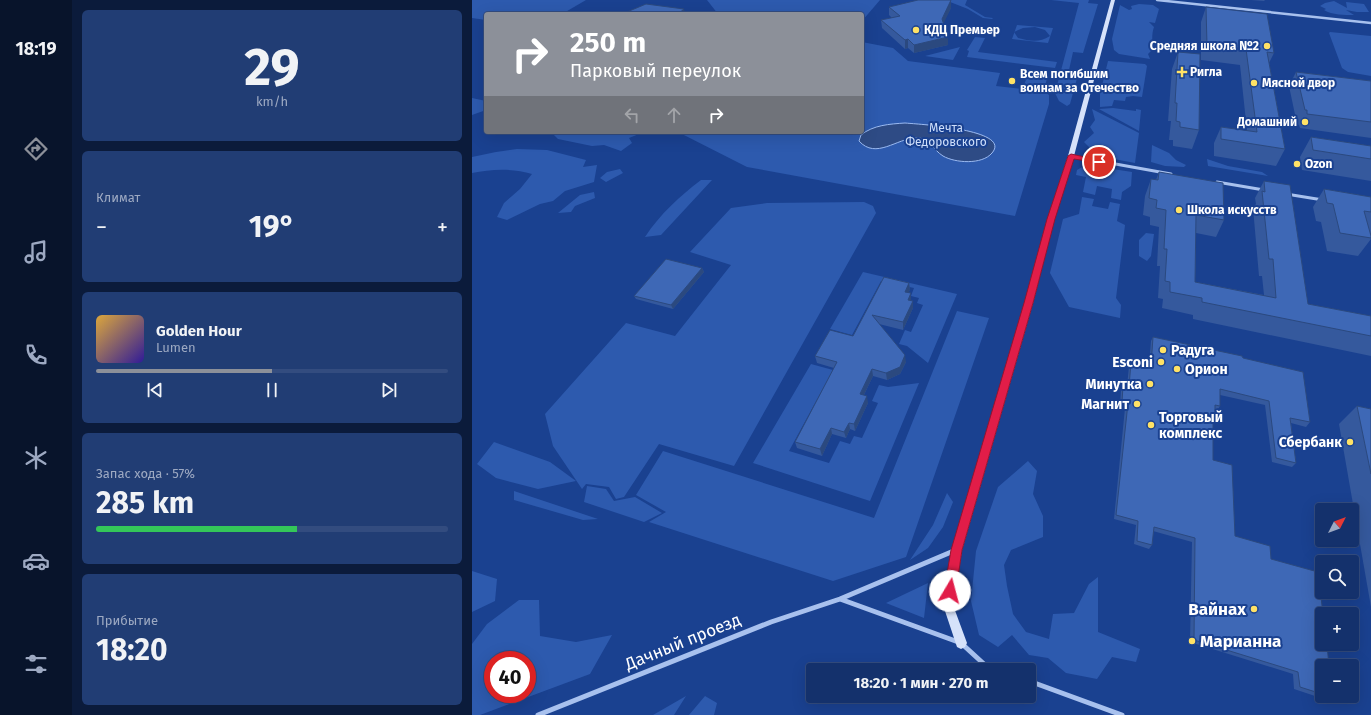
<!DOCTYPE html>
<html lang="ru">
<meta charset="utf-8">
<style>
body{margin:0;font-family:"Fira Sans",sans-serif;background:#213d74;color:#f1f3f6;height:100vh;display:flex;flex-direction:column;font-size:15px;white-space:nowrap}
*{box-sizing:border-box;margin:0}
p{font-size:13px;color:#9da9c2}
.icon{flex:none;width:22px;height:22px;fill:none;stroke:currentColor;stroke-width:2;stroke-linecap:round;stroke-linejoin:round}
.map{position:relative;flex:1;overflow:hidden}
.side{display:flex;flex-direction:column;gap:10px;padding:10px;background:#0b1b3b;width:400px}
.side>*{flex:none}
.top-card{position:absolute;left:12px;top:12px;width:380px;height:122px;border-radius:4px;box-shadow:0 4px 16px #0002,0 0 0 1px #334c7f;background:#8c9099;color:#fff;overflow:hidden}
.needle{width:26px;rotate:48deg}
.tools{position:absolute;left:843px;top:503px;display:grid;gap:8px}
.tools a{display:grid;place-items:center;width:44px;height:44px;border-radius:4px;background:#14316c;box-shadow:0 4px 16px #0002,0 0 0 1px #334c7f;font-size:20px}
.speed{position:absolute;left:12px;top:651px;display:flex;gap:8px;font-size:20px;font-weight:700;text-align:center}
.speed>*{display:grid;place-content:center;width:52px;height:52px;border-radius:50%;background:#14316c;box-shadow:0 4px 16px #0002,0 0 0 1px #334c7f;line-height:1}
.speed .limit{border:6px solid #d22;background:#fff;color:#111}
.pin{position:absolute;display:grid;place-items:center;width:34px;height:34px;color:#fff;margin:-17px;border:2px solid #fff;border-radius:50%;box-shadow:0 1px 4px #0007}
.me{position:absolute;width:44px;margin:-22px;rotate:8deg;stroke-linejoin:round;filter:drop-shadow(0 0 3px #0008)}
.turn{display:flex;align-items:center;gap:14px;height:84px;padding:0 20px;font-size:18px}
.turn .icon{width:52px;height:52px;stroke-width:2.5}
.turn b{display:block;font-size:28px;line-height:34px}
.lanes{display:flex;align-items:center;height:38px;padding:0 20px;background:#0003;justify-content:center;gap:20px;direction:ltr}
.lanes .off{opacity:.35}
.big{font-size:30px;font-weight:700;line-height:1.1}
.side .card{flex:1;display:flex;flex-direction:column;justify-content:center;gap:6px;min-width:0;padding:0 14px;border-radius:6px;background:#213d74}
.side .dial{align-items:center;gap:0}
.dial b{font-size:52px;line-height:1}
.song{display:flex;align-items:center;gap:12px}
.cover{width:48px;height:48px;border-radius:6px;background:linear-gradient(135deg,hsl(40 70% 55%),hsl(250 70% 35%))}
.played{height:4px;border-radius:2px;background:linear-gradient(90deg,#8c9099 50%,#334c7f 50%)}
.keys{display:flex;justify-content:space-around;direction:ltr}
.heat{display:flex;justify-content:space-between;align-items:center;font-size:22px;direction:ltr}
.charge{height:6px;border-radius:3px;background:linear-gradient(90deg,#34c759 57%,#334c7f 0)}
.trip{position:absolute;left:334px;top:663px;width:230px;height:40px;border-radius:4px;background:#14316c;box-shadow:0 4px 16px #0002,0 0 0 1px #334c7f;font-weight:700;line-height:40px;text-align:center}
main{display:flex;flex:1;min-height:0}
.menu{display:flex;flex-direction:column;width:72px;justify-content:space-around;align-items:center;background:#08142b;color:#9da9c2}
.menu .icon{width:28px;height:28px}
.menu .current{color:#8c9099}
.menu b{font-size:18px;color:#f1f3f6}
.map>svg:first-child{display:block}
</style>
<main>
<nav class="menu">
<b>18:19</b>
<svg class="icon current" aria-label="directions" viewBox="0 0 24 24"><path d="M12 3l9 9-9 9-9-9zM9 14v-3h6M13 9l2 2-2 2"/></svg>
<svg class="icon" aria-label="music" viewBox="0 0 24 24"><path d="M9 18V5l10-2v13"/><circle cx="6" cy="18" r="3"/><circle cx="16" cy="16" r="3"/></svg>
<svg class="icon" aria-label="phone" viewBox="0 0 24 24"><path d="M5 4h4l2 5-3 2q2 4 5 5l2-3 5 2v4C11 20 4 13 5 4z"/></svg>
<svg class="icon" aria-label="climate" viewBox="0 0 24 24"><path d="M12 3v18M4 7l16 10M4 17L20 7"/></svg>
<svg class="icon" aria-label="car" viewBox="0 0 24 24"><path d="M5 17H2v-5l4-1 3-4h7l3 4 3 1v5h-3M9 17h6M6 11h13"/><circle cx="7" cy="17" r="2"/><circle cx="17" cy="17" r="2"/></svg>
<svg class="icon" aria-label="filters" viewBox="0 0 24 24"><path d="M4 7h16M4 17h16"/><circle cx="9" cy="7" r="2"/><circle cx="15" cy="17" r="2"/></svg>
</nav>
<section class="side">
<div class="card dial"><b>29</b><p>km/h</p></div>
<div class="card"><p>Климат</p>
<div class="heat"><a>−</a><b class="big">19°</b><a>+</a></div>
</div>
<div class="card">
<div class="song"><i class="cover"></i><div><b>Golden Hour</b><p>Lumen</p></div></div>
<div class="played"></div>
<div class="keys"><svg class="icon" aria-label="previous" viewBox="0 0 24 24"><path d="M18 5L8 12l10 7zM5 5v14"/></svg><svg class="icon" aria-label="pause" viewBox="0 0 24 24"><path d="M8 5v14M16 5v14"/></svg><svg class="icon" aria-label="next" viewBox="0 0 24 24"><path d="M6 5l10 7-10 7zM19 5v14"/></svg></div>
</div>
<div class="card"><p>Запас хода · 57%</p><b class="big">285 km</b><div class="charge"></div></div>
<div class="card"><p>Прибытие</p><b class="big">18:20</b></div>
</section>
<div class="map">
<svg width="899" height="715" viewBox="0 0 899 715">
<rect width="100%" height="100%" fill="#1a4190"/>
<path fill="#2d5aae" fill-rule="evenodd" d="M 0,0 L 114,0 L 90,14 L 14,14 L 14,20 L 0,18 Z
M 235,0 L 408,0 L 390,21 L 390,14 L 246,14 Z
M 473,0 L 495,0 L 493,5 L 513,17 L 521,18 L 520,19 L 511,18 L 496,9 Z
M 579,0 L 617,0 L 616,3 L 626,4 L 611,53 L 601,52 L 597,70 L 607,71 L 598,104 L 595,106 L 587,101 L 583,93 L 607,3 Z
M 862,1 L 875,8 L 874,2 L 892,4 L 897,12 L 885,12 L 874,10 L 882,15 C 873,15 860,15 852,10 L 854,9 L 848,6 L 853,3 Z
M 667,4 L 681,5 L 687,9 L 683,23 L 677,22 L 682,27 C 679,35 681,42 680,50 L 676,54 L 678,59 L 647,54 L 642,50 L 640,39 L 648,5 L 657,10 L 660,9 L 659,6 Z
M 545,25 L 581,28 L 576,43 L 540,39 ZM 563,27 L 573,30 L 578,36 C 567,43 558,41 546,38 L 542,32 L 551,28 Z
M 858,32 L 899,36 L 899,76 L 876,72 L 870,68 L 857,33 Z
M 503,37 L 513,38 L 506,52 L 585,62 L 583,68 L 495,57 L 497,51 L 495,50 Z
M 390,42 L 421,48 L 436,61 L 528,73 L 524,86 L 550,89 L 554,80 L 548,78 L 549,75 L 575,78 L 572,91 L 577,95 L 577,104 L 543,216 L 275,167 L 206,132 L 390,132 Z
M 488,47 L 481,60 L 453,56 Z
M 636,61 L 673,64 L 675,66 L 670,97 L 661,96 L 654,97 L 653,101 L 642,100 L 640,106 L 628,107 L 628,94 Z
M 0,98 L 14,101 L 14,110 L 0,115 Z
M 641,108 L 664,111 L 664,109 L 669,110 L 667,131 L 627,109 Z
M 620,109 L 667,133 L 663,163 L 626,156 L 612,142 L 622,133 L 618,127 L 623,120 Z
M 79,132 L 172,132 L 157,138 L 160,143 L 149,151 L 132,145 L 120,146 L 86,139 Z
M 680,145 L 697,153 L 704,160 L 714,165 L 712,167 L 693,166 L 679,162 Z
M 45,149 L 75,150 L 114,160 L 111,167 L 125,165 L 122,182 L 93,191 L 81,201 L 68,204 L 35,220 L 25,217 L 32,203 L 48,189 L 60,174 C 41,168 19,169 0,173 L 0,157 L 24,152 Z
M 735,159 L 756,166 L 790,172 L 796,176 L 736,166 Z
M 612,166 L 621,166 L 660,172 L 659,186 L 650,192 L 649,200 L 639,198 L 640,189 L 625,186 L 623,195 L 611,192 L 614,177 L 604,175 L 605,170 Z
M 148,169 L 151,173 L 134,182 L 128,178 L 135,172 Z
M 229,180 L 240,180 L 189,235 L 173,237 C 188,214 208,196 229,180 Z
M 122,192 L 123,198 L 103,206 L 99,212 L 86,213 L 108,195 Z
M 610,197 L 622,199 L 620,206 L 636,209 L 638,202 L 648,204 L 645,221 L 653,225 L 644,298 L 649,305 L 648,318 L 597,307 L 578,273 L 591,219 L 607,214 Z
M 392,202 L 401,206 L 404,213 L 262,466 L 187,444 L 152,497 L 144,499 L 137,487 L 114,484 L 110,489 L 81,446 L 73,414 L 154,323 L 203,336 L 259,265 L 218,252 L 259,208 L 295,203 Z
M 674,233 L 682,234 L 679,256 L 675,261 L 667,256 L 667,240 Z
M 391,272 L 485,294 L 456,363 L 435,346 L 427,344 L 433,330 L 439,332 L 451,305 L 445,303 L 447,298 L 439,296 L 442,288 L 409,281 L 380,335 L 358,329 Z
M 485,311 L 517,318 L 434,557 L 361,581 L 177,522 L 194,512 L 164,495 L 191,451 L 402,518 Z
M 339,364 L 361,370 L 317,451 L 357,463 L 368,441 L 378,444 L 382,436 L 390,438 L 406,403 L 400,401 L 407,385 L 416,387 L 447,383 L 398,501 L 281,463 Z
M 22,442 L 78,462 L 104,481 L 66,489 L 24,478 L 5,464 Z
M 556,461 L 565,471 L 561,494 L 571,516 L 571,537 L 539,550 L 532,565 L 535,586 L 541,614 L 554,632 L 577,639 L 581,614 L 602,613 L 617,584 L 626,577 L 626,632 L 668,649 L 664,662 L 640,657 L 625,679 L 594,673 L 576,658 L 557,655 L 540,635 L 526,647 L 507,635 L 499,601 L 504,551 L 526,487 Z
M 115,486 L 134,489 L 142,501 L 163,497 L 190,513 L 172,522 L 112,502 Z
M 42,491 L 126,519 L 111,520 L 42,500 Z
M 475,493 L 481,502 L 471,527 L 456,548 L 438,560 L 461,525 Z
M 0,571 L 25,579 L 23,601 L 0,612 Z
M 456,583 L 452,618 L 414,603 Z
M 47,600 L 67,600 L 68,636 L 104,642 L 140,635 L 118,674 L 8,715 L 0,715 L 0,644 L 15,624 ZM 21,660 L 55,660 L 55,694 L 21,694 Z
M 214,696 L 202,715 L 181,715 Z
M 233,696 L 245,703 L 242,715 L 217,715 Z"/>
<path fill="#2e4b85" stroke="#9bbaf1" d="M 433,123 C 443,124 541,129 520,153 C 510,165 483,163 471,156 C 461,150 457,137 444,138 C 425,138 404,160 387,141 L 389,135 C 401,125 418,124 433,123 Z"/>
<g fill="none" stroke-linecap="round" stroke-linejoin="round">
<path stroke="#a8c1ee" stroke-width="2.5" d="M 685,0 L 899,23"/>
<path stroke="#a8c1ee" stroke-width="3" d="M 599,156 L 699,174
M 745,182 L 792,190
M 814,194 L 851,200"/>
<path stroke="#a8c1ee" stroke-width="5" d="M 368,599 L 489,643 L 513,665 L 527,670
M 557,681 L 650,715
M 66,715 L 299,622 L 368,599 L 484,550"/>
<path fill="#d6e2fa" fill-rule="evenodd" d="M 639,0 L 643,0 L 602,156 L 582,219 L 561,303 L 490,550 L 481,605 L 495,643 L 493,647 L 489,649 L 485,647 L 471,605 L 480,550 L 553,303 L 576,219 L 596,156 Z"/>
</g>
<path fill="#35599d" d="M 479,0 L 479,8 L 471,23 L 476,45 L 442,53 L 436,48 L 433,49 L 410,28 L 409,20 L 420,18 L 417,15 L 417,7 Z
M 779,0 L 793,0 L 792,1 Z
M 734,7 L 802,53 L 797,63 L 813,149 L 804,166 L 742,156 L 742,143 L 749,127 L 775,131 L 768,65 L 729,60 L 729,22 Z
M 706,52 L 727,130 L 720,149 L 701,146 L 701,140 L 697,140 L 699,121 L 696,121 L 700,69 Z
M 824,72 L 899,81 L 899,138 L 828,128 L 827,125 L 825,124 L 817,86 Z
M 839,137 L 899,146 L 899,181 L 830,170 L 828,157 Z
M 687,172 L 752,220 L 744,237 L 724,233 L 723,282 L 792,295 L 790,276 L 787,276 L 781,208 L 784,204 L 783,198 L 792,181 L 836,304 L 899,316 L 899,356 L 721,319 L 721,315 L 690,308 L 691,299 L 686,298 L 688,266 L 685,266 L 687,227 L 678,225 L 678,217 L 671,215 L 673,196 L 679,179 L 684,180 Z
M 852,189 L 899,197 L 899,233 L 898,233 L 899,239 L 886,256 L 855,251 L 849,222 L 844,221 L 841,207 Z
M 230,268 L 232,272 L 201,309 L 164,299 L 162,296 Z
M 412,277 L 437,283 L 438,290 L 436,292 L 439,300 L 441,308 L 431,330 L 407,324 L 434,362 L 428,374 L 415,380 L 401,376 L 392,395 L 396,403 L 383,431 L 378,429 L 374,438 L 360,434 L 350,456 L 325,448 L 323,442 L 362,368 L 345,363 L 343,356 L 381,336 Z
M 681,337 L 771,358 L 838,422 L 834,427 L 819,423 L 824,463 L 820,467 L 800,462 L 793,405 L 748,395 L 748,406 L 745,411 L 743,410 L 743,413 L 741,417 L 741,460 L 763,536 L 799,559 L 850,666 L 850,696 L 861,696 L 861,698 L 855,700 L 822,689 L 821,674 L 718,642 L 720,542 L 681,531 L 680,545 L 677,549 L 662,544 L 664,525 L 642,519 L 653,408 L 648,407 L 649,390 L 651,386 L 655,387 L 657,366 L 659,362 L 677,366 L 679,341 Z
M 885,406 L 899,409 L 899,607 L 867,424 Z"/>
<path fill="#2b497f" d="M 479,0 L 479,8 L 470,27 L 470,19 Z
M 212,9 L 214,14 L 206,14 Z
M 476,37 L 476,45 L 442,53 L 442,45 Z
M 436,39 L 436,48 L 433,49 L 433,40 Z
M 230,268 L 232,272 L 201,309 L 199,305 Z
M 437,283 L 438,290 L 433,299 L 433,292 Z
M 439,293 L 439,300 L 436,300 Z
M 441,301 L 441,308 L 431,330 L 431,322 Z
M 433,355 L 434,362 L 428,374 L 415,380 L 414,373 Z
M 400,369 L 401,376 L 389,401 L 388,394 Z
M 395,396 L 396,403 L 383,431 L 382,424 Z
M 377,423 L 378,429 L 374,438 L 372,432 Z
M 359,428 L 360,434 L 350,456 L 348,449 Z"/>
<path fill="#3e68b6" stroke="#2b497f" d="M 446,0 L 479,0 L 470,19 L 476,37 L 442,45 L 436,39 L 433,40 L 409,20 L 428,16 L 417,7 Z
M 174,4 L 212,9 L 206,14 L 150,14 Z
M 734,7 L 795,14 L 802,53 L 795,52 L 813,149 L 749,139 L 749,127 L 785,132 L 774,49 L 735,45 Z
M 706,52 L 728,54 L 727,130 L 708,127 L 708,122 L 704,121 L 705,103 L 703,103 Z
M 824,72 L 899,81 L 899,122 L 835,114 L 835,110 L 833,110 Z
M 839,137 L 899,146 L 899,159 L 841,150 Z
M 687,172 L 751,183 L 752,220 L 724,215 L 723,282 L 804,298 L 801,259 L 797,259 L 790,191 L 793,192 L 792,181 L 818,185 L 836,304 L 899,316 L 899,336 L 730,302 L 730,298 L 698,292 L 698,282 L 693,281 L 695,249 L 692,249 L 694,210 L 684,208 L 685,200 L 677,198 L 679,179 L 686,180 Z
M 852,189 L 899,197 L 899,212 L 892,211 L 899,236 L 899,238 L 868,233 L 861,204 L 855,203 Z
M 194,259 L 230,268 L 199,305 L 162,296 Z
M 412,277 L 437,283 L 433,292 L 439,293 L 436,300 L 441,301 L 431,322 L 400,315 L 433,355 L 428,367 L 414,373 L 400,369 L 388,394 L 395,396 L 382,424 L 377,423 L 372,432 L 359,428 L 348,449 L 323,442 L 365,362 L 343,356 L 358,330 L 381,336 Z
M 681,337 L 770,356 L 771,358 L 831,372 L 838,422 L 818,418 L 824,463 L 804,458 L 797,401 L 748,389 L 748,406 L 743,405 L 743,413 L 741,413 L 741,460 L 760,465 L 763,536 L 798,546 L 799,559 L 846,572 L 851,614 L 850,614 L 850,644 L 855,644 L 857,666 L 850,666 L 850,694 L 828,687 L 826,672 L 722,640 L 723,538 L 682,527 L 680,545 L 665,541 L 666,521 L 644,515 L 656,403 L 650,402 L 651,386 L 657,387 L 659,362 L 679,366 Z
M 885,406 L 899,409 L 899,474 Z"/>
<path fill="#e11d48" stroke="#92132f" d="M 599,154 L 627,160 L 631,162 L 627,163 L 602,159 L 583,219 L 561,303 L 490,550 L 484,591 L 483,596 L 478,597 L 474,596 L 472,591 L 479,550 L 552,303 L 575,219 L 596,156 Z"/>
<g fill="#ffe266" stroke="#1a4190" stroke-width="1.5">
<circle cx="444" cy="30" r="4"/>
<circle cx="795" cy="46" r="4"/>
<path d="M708 66h4v4h4v4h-4v4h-4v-4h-4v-4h4z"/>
<circle cx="540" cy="81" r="4"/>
<circle cx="782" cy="83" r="4"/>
<circle cx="833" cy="122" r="4"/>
<circle cx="825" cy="164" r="4"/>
<circle cx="707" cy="210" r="4"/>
<circle cx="691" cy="350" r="4"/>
<circle cx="689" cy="362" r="4"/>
<circle cx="705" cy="369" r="4"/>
<circle cx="678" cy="384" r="4"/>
<circle cx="665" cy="404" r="4"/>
<circle cx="679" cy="425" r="4"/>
<circle cx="878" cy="442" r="4"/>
<circle cx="782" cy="609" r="4"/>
<circle cx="720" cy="641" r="4"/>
</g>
<g text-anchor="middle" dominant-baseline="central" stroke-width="4" stroke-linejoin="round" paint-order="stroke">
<g font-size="12" font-weight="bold" fill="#fff" stroke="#1a4190" text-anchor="start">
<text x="452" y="30">КДЦ Премьер</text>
<text x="787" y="46" text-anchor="end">Средняя школа №2</text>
<text x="718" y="72">Ригла</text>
<text x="548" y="74">Всем погибшим<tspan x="548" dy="14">воинам за Отечество</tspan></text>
<text x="790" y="83">Мясной двор</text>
<text x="825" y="122" text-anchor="end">Домашний</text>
<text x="833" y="164">Ozon</text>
<text x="715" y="210">Школа искусств</text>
</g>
<g font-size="12" fill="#cedefa" stroke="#1a4190">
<text x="474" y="128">Мечта<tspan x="474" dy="14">Федоровского</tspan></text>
</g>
<g font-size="14" font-weight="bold" fill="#fff" stroke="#1a4190" text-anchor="end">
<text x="699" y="350" text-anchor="start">Радуга</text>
<text x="681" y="362">Esconi</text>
<text x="713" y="369" text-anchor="start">Орион</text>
<text x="670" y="384">Минутка</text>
<text x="657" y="404">Магнит</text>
<text x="687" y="417" text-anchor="start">Торговый<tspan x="687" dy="16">комплекс</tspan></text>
<text x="870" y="442">Сбербанк</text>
</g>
<g font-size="17" font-weight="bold" fill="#fff" stroke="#1a4190" text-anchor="end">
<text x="774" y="609">Вайнах</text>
<text x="728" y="641" text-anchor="start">Марианна</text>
</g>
<g font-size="17" fill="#fff" stroke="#1a4190">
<text transform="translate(211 642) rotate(-22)">Дачный проезд</text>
</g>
</g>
</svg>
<div class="tools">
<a><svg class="needle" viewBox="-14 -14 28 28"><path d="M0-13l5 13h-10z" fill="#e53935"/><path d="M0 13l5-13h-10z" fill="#9da9c2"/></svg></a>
<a><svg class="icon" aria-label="search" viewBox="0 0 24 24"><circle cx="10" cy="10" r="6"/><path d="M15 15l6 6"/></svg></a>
<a>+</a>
<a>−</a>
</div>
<div class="speed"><div class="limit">40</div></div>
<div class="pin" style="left:627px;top:162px;background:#d93025"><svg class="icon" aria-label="arrive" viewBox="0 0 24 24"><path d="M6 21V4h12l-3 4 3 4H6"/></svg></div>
<svg class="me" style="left:478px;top:591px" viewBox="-20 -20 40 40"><circle r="19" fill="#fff"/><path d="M0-13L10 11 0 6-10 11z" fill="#e11d48"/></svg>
<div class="trip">18:20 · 1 мин · 270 m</div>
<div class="top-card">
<div class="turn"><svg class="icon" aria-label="right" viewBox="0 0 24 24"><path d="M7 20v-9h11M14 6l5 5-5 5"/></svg><div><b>250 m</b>Парковый переулок</div></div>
<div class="lanes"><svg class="icon off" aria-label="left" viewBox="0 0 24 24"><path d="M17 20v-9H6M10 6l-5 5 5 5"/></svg><svg class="icon off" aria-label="ahead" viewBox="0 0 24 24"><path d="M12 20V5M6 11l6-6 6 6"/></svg><svg class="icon" aria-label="right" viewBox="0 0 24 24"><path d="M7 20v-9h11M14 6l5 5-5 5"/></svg></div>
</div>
</div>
</main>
